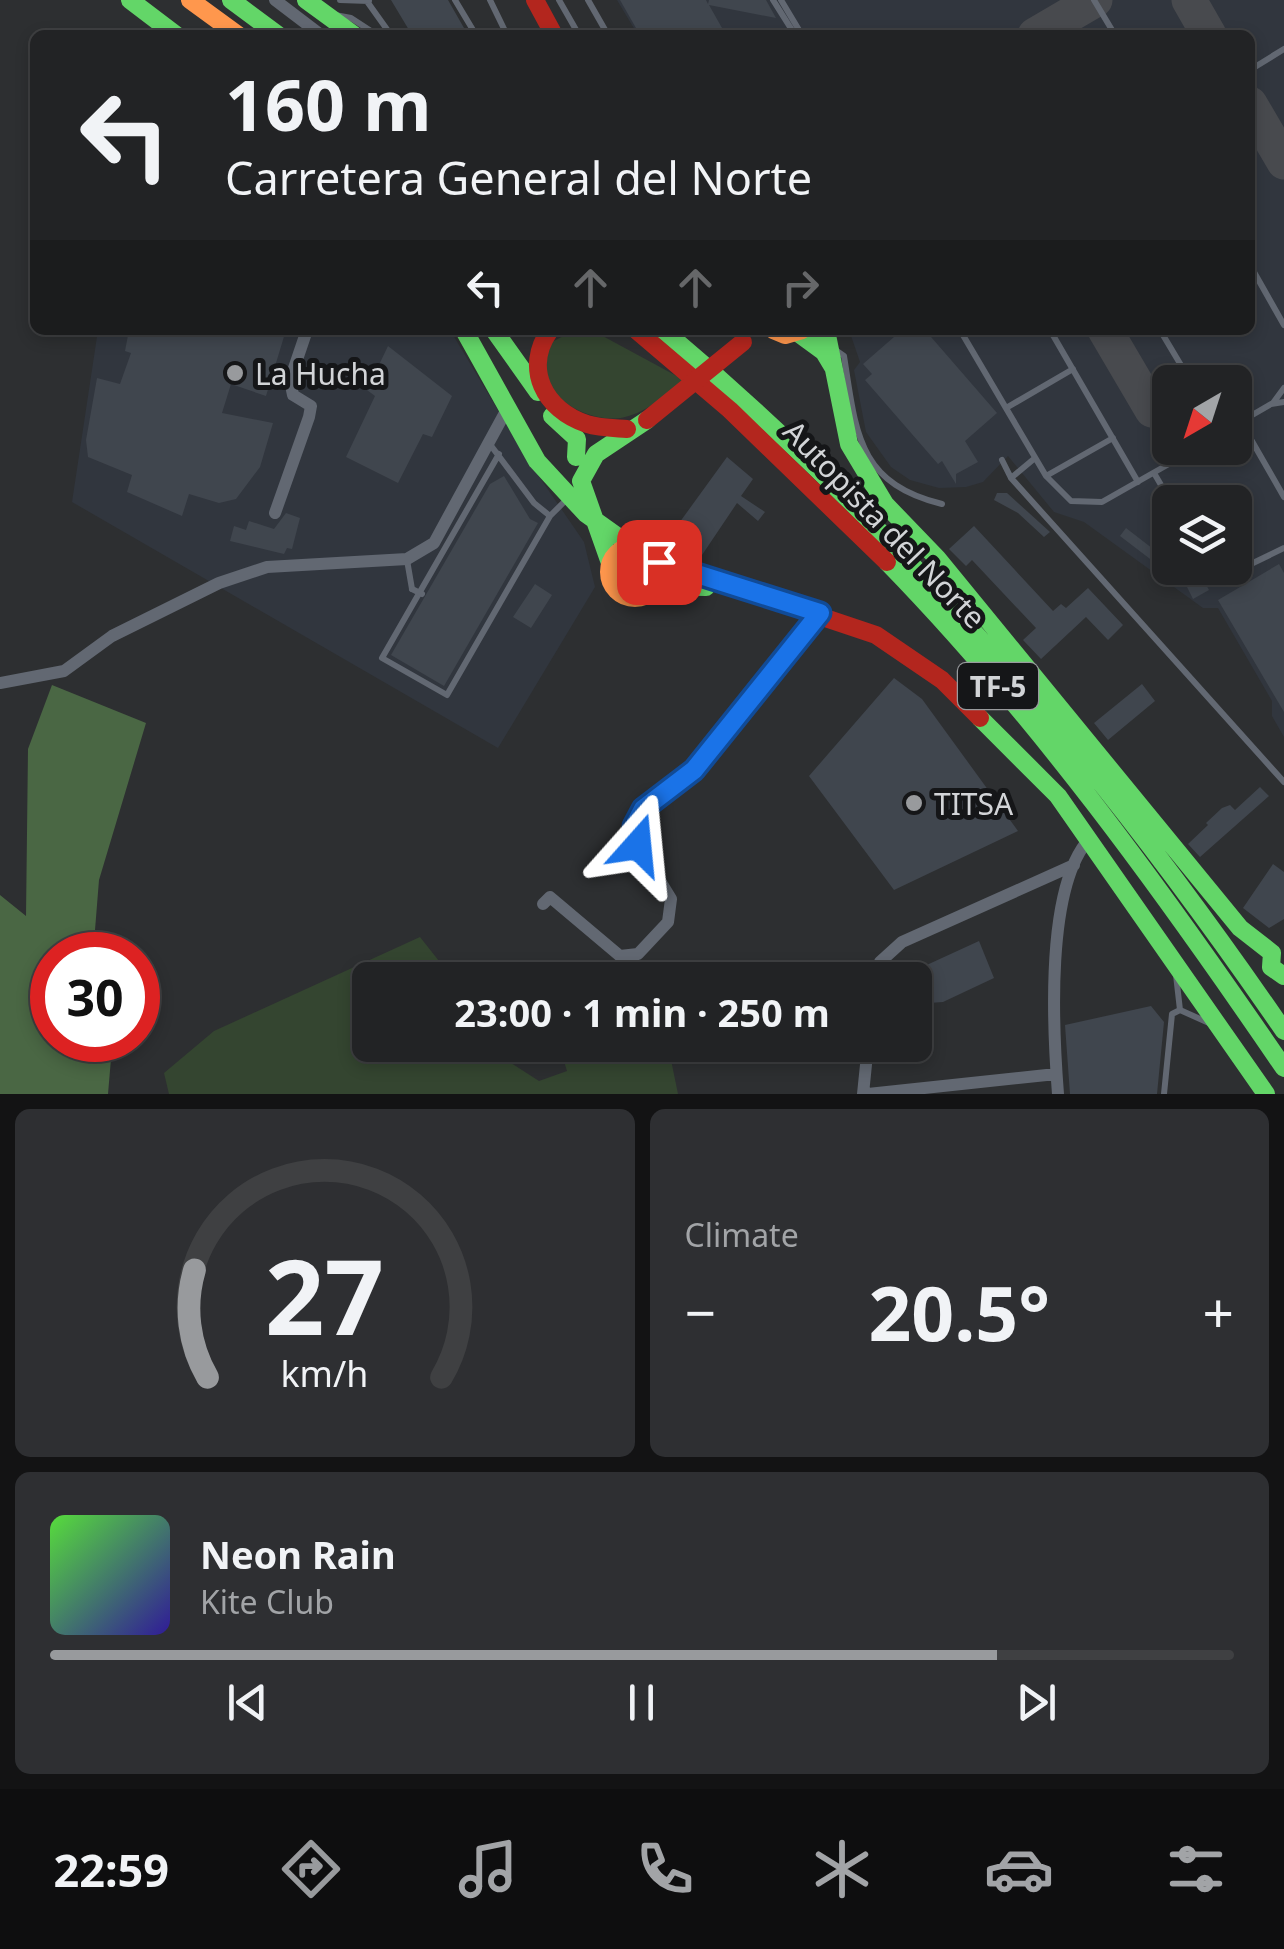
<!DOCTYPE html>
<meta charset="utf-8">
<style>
body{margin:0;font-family:"Noto Sans",sans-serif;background:#2e2f32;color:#f1f3f6;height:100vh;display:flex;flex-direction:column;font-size:38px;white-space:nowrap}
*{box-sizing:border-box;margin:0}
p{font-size:32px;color:#a2a4a7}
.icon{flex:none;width:55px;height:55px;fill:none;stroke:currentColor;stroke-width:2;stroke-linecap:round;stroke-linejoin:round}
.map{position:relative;height:1094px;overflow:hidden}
.side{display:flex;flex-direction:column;gap:15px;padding:15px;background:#131314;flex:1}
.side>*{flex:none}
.hud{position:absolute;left:30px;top:30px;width:1225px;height:305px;border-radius:15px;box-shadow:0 5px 15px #0003,0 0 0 2px #3f4042;background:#222325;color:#f1f3f6;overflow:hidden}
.needle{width:65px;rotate:219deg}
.tools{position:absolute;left:1152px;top:365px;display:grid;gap:20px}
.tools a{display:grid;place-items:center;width:100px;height:100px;border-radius:15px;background:#222325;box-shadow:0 5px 15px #0003,0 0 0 2px #3f4042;font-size:50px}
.speed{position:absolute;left:30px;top:932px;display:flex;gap:20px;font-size:50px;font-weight:700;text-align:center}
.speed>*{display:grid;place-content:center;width:130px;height:130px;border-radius:50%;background:#222325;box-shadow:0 5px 15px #0003,0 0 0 2px #3f4042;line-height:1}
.speed .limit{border:15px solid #d22;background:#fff;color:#111}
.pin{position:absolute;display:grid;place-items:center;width:85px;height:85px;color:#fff;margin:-42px;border-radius:20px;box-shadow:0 5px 15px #0006}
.me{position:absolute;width:110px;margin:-55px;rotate:18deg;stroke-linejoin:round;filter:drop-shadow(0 0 8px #0008)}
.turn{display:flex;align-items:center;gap:35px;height:210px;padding:0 30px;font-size:45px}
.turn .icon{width:130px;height:130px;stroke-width:2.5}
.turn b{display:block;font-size:70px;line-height:85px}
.lanes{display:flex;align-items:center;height:95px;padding:0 30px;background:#0003;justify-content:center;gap:50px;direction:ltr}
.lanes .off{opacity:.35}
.big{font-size:75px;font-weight:700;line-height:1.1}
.side .tile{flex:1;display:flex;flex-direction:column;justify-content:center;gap:15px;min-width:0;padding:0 35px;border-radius:15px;background:#2e2f32}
.side .dial{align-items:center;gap:0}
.dial svg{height:260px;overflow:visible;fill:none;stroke:#3f4042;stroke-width:7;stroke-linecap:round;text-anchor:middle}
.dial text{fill:#f1f3f6;stroke:none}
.song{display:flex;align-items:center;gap:30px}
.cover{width:120px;height:120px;border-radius:15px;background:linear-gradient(135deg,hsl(110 70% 55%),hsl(250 70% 35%))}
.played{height:10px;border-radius:5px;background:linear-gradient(90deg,#989a9d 80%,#3f4042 80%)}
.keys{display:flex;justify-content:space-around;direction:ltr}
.heat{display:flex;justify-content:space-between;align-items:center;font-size:55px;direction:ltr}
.side .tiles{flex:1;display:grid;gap:15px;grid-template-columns:1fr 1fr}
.tile:last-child{grid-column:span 2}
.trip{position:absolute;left:352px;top:962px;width:580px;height:100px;border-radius:15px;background:#222325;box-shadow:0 5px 15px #0003,0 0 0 2px #3f4042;font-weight:700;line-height:100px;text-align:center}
.menu{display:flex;height:160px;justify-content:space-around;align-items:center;background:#0e0e0f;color:#a2a4a7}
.menu .icon{width:70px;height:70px}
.menu .on{color:#989a9d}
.menu b{font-size:45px;color:#f1f3f6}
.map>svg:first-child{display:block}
</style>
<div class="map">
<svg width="1284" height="1094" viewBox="0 0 1284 1094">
<rect width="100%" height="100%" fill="#2d2f31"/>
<path fill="#31363e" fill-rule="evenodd" d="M 617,0 L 1284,0 L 1284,737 L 1272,716 L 1272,701 L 1218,608 L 1203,608 L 1084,522 L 1054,512 L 1008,456 L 983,482 L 966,487 L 939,488 L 910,480 L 891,467 L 866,432 L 854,370 L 860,362 L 849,330 L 1250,330 L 1250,35 L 638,35 ZM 1170,382 L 1235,382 L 1235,448 L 1170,448 ZM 1170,502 L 1235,502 L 1235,568 L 1170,568 Z
M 98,330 L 450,330 L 529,462 L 584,542 L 595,587 L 498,748 L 72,502 Z"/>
<path fill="#344530" d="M 569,333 L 599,334 L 684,380 C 666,395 649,411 625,417 C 594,425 543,401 545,364 C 546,357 550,349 552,342 Z
M 420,937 L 454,980 L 370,980 L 370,1045 L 499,1045 L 511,1063 L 539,1081 L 567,1071 L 559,1045 L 591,1045 L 601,1050 L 599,1045 L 668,1045 L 678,1094 L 169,1094 L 164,1073 L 214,1031 Z"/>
<path fill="#4a6744" d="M 52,685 L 146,723 L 99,880 L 93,955 L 52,955 L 52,1040 L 106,1040 L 112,1047 L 108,1094 L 0,1094 L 0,895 L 26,916 L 28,749 Z"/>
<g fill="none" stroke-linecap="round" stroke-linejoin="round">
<path stroke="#484a4e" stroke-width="35" d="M 1189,0 L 1209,35
M 1035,35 L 1095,0
M 1250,104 L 1284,162
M 1105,330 L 1152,410"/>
</g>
<path fill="#40464e" d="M 391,0 L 448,0 L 468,35 L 412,35 Z
M 620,0 L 706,0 L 708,4 L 709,0 L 766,0 L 776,18 L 709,5 L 726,35 L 640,35 Z
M 129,330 L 286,330 L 266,396 L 231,384 L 222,413 L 273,423 L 260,467 L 236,499 L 219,503 L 189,494 L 182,516 L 127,492 L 132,475 L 88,457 L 86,440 L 97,378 L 120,384 L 131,353 L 125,351 Z
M 902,330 L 925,330 L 997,413 L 965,441 L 978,462 L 956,474 L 956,484 L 942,461 L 938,464 L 865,380 L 872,374 L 863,364 Z
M 388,346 L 452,396 L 432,437 L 423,434 L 398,483 L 346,457 L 375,396 L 367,390 Z
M 727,457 L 753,479 L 741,496 L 765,512 L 758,521 L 737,503 L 698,561 L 669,537 Z
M 504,476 L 530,519 L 538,523 L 444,686 L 391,655 L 490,484 Z
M 997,493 L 1007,493 L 1050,532 L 1044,537 L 1018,513 L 994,500 Z
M 286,513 L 300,518 L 292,549 L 287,548 L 284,554 L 230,541 L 234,526 L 246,530 L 249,521 L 274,529 Z
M 974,526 L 1053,611 L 1061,604 L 1066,608 L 1088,588 L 1123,625 L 1108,640 L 1086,617 L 1041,659 L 1023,640 L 1036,628 L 972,560 L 966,566 L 949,549 Z
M 1126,528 L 1170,562 L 1170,568 L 1197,568 L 1209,590 L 1193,599 L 1181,575 L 1175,578 L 1120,536 Z
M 1279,564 L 1284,573 L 1284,712 L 1218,600 Z
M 535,584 L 552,595 L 531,628 L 513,617 Z
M 894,678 L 922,699 L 1018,831 L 894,890 L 809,776 Z
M 1142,684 L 1155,701 L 1108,740 L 1094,723 Z
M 1260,787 L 1269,796 L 1200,857 L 1188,844 L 1208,825 L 1206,823 L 1222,808 L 1230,805 L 1235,810 Z
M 1273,864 L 1284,872 L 1284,919 L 1269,928 L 1243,908 Z
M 979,941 L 994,978 L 943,1002 L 915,1004 L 915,980 L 894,980 Z
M 1151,1006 L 1164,1022 L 1157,1094 L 1070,1094 L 1065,1025 Z"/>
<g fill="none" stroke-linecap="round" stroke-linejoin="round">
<path stroke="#626872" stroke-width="6" d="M 340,0 L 369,1
M 366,0 L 391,35
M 455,0 L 476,35
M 490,0 L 507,35
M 559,0 L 579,35
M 588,0 L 608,35
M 773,0 L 795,35
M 781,0 L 802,35
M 1094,0 L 1115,35
M 335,15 L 351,18 L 377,35
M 1250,70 L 1284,49
M 1250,265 L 1284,325
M 960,330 L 1046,476 L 1071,501 L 1102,502 L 1197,448
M 1050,330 L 1138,482
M 1160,330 L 1191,382
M 834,349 L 844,356 C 856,432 857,483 942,504
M 1273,403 L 1284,388
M 1006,408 L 1073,369
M 1241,422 L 1284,497
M 1235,425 L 1271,404 L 1284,402
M 489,443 L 534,503 L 550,516
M 499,454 L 382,658 L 447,695 L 550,516 L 569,497
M 1002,460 L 1011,478 L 1284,782
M 1154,473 L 1171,502
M 1046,476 L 1113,438
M 1011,478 L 1035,458
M 646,548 L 652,537
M 407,560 L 412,589
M 1210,568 L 1224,577 L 1284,548
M 1176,975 L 1180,1010 L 1209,1023
M 1164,1094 L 1172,1014 L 1180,1010"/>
<path stroke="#626872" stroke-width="12" d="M 275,0 L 321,35
M 275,513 L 309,417 L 311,406 L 293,395 L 290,380 L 307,330
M 0,683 L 64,671 L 112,636 L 219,583 L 267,567 L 407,559 L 434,543 L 507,409
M 543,904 L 550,897 L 620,956 L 638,954 L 668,922 L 671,899 L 638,845 L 634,826 L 643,809 L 694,770 L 820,613
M 875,980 L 880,962 L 902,942 L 1074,865
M 863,1094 L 868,1045
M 868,1094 L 1056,1074
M 1058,1094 C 1053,1030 1045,886 1090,838"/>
<path stroke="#63d668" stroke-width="18" d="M 130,0 L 176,35
M 231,0 L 278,35
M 306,0 L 354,35
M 464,330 L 537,461 L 586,514 L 631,546
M 494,330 L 538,392
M 663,330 C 911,539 1101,765 1284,1031
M 826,330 L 849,444 L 885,504 L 937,558 L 1240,928 L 1272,953
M 798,333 L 824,352 L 833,367
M 552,416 L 577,439 L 576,457
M 887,562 C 1037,716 1163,891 1284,1068
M 610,563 L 581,481 L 596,454 L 647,420
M 657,586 L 706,587
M 980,718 L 1058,796 L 1266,1094
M 1272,953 L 1271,967 L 1284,976"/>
<path stroke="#ff974d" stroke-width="18" d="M 190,0 L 238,35
M 773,330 L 785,335 L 802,330
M609 572a26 26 0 1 1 52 0a26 26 0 1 1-52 0Z"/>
<path stroke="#b3261e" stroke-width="18" d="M 535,0 L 554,35
M 550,330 C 523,368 544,410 587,424 C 600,428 614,428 627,429
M 636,330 L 730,410 L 887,562
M 659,562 L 876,635 L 942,680 L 980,718"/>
<path stroke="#626872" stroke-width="6" d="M 412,589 L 422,594"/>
<path stroke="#b3261e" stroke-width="18" d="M 647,420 L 743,342"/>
</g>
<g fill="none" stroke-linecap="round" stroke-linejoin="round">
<g stroke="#114b97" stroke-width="25">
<path id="route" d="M 638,845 L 634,826 L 643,809 L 694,770 L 820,613 L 659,562"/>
</g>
<use href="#route" stroke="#1a73e8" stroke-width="18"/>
</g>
<g fill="#989a9d" stroke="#151618" stroke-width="4">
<circle cx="235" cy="373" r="10"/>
<circle cx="914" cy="803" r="10"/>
</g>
<g text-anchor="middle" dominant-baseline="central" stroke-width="10" stroke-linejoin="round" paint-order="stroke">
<rect fill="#151618" stroke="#999b9e" stroke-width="2.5" x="958" y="663" width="80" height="46" rx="8"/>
<g font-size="28" font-weight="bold" fill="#d2d4d7">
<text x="998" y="686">TF-5</text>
</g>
<g font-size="30" fill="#d2d4d7" stroke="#151618" text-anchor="start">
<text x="255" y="373">La Hucha</text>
<text x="934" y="803">TITSA</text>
</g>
<g font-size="30" fill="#d2d4d7" stroke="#151618">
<text transform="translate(885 524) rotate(46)">Autopista del Norte</text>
</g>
</g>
</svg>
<div class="tools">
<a><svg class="needle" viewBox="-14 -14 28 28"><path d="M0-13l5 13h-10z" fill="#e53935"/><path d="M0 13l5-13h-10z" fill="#a2a4a7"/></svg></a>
<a><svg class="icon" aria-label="layers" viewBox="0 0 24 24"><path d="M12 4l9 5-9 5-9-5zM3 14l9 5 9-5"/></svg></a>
</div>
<div class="speed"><div class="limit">30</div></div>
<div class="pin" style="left:659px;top:562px;background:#d93025"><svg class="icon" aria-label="arrive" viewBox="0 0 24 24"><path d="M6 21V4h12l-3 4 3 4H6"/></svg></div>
<svg class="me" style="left:638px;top:845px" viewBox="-20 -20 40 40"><path d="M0-17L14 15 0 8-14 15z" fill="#1a73e8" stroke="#fff" stroke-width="4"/></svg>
<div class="trip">23:00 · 1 min · 250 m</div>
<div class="hud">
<div class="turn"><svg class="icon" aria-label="left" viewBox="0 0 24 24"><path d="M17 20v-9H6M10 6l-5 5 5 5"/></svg><div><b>160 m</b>Carretera General del Norte</div></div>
<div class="lanes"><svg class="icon" aria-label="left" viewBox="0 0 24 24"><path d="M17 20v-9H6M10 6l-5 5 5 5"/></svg><svg class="icon off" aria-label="ahead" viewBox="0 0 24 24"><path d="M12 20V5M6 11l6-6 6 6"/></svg><svg class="icon off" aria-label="ahead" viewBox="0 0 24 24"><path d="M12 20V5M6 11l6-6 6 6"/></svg><svg class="icon off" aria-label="right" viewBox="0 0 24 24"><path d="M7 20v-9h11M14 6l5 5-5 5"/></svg></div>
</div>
</div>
<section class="side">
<div class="tiles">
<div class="tile dial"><svg viewBox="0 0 100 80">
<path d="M14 69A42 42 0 1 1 86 69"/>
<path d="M14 69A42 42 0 0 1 10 36" stroke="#989a9d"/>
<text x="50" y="56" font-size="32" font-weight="700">27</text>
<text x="50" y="72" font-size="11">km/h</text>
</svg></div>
<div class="tile"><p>Climate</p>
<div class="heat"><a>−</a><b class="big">20.5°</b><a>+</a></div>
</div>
<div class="tile">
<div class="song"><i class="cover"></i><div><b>Neon Rain</b><p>Kite Club</p></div></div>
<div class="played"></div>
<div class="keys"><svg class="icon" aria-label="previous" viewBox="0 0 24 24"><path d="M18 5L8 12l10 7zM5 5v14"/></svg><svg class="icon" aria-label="pause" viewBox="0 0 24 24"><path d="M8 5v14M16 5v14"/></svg><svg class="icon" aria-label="next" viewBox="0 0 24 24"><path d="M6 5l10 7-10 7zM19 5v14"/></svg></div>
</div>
</div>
</section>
<nav class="menu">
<b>22:59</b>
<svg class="icon on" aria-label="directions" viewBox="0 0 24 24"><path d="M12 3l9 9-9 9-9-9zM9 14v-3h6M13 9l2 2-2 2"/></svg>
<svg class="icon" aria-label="music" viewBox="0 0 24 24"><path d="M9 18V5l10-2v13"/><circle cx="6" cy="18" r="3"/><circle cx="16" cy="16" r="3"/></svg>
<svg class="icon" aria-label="phone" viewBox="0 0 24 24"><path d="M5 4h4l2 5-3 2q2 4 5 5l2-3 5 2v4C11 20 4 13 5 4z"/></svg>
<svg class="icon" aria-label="climate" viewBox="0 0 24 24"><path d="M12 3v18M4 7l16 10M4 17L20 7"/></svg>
<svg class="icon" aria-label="car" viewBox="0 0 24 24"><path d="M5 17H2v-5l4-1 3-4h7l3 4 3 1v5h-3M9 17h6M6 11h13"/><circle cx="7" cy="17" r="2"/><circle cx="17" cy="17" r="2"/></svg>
<svg class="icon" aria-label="filters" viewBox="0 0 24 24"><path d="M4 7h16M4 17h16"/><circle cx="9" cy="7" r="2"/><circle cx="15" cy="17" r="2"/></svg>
</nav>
